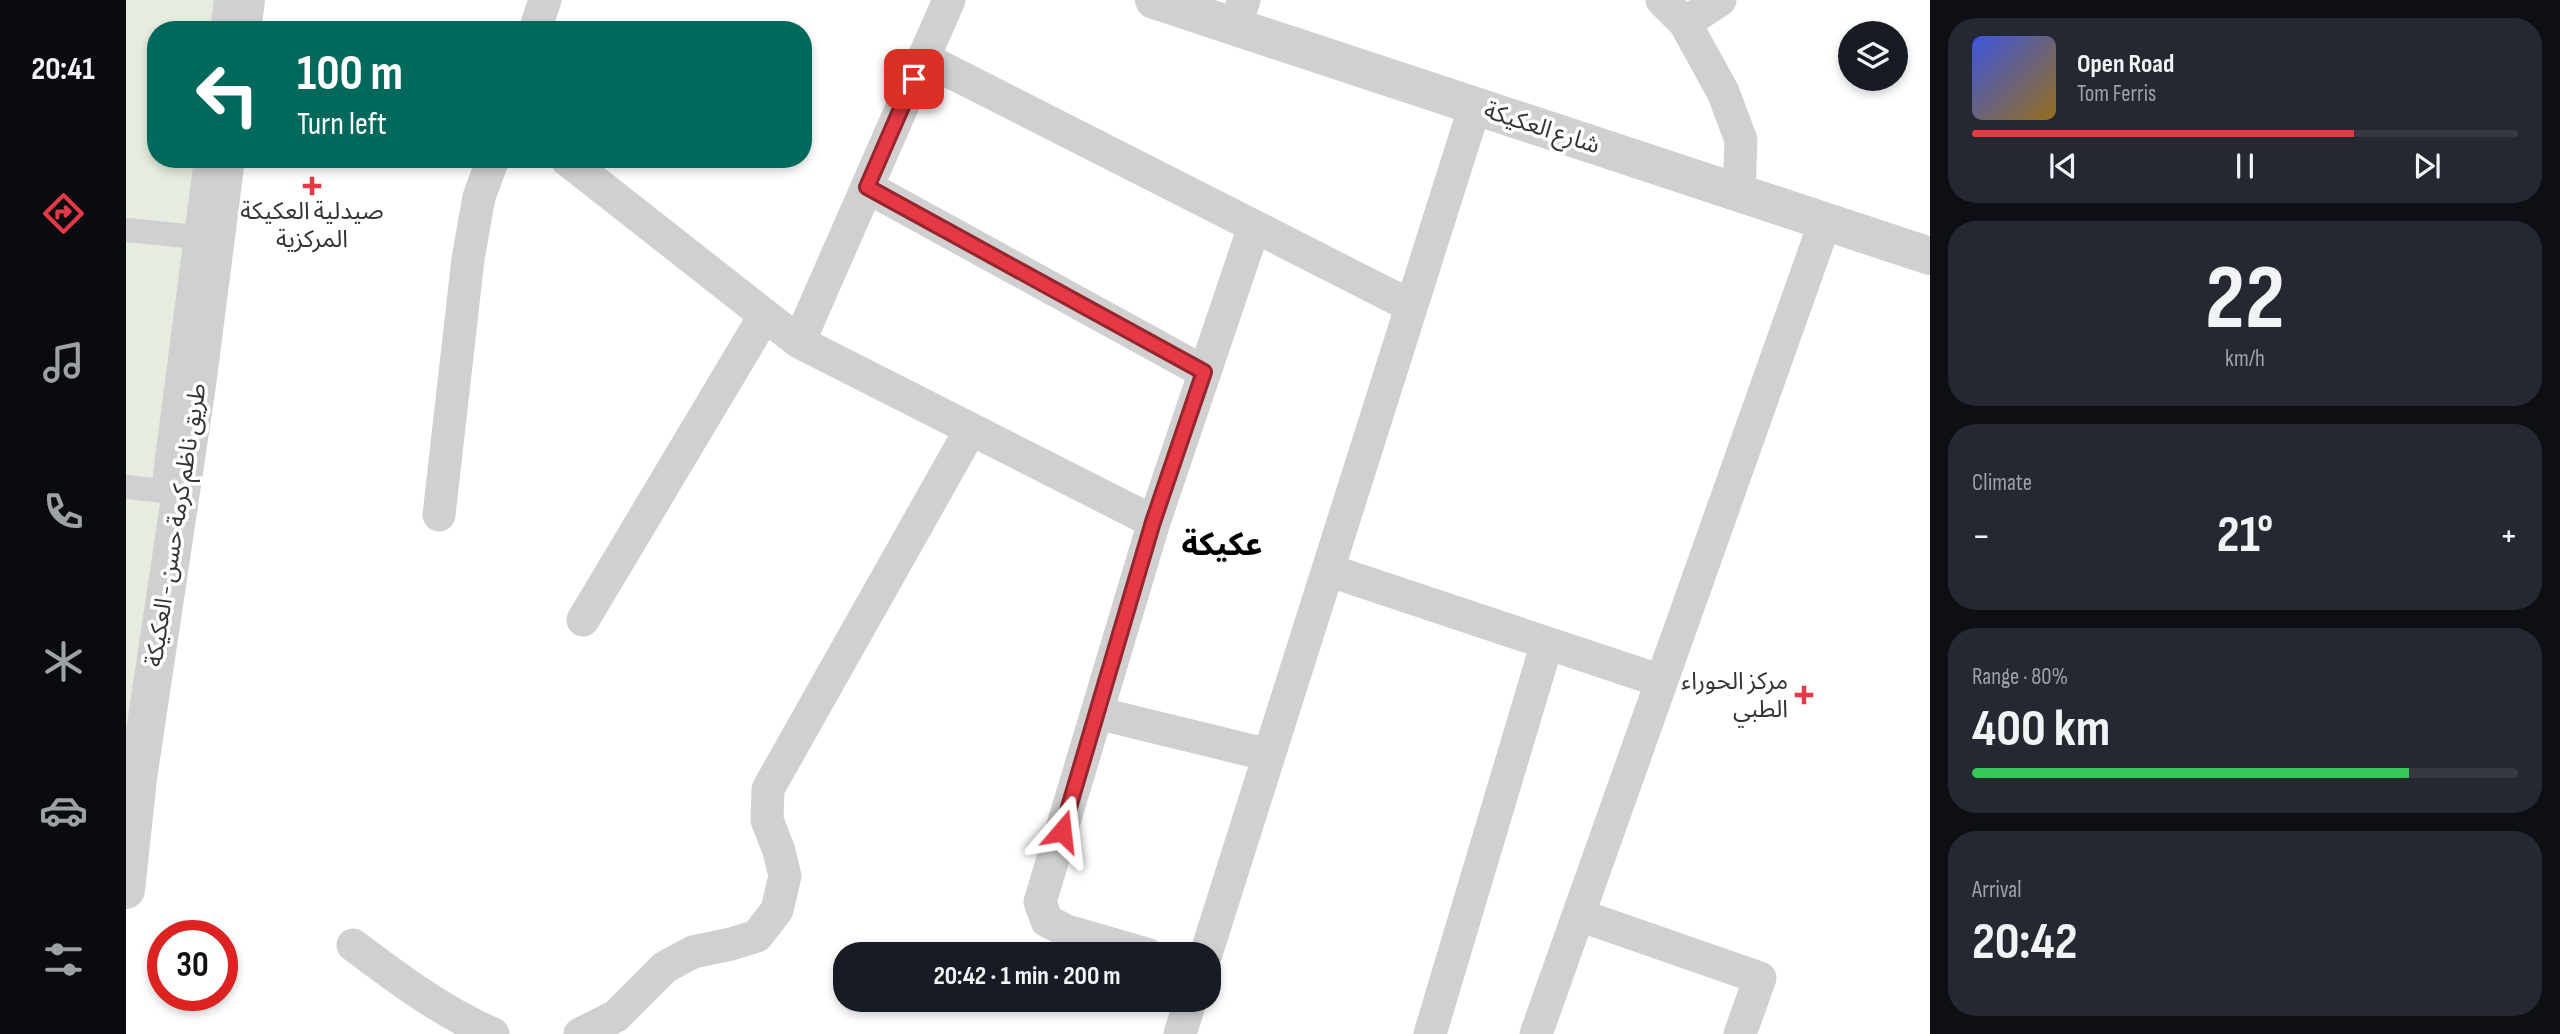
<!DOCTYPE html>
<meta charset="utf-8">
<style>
body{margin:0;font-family:"Sofia Sans Condensed","Noto Sans Arabic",sans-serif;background:#242831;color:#f1f3f6;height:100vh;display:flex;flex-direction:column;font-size:26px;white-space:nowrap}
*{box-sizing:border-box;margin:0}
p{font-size:23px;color:#9ea1a6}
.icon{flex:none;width:38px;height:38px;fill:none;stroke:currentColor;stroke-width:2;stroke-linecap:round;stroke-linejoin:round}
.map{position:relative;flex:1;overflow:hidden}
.sheet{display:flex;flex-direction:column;gap:18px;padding:18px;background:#0d0f14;width:630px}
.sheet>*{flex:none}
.hud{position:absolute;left:21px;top:21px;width:665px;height:147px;border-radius:28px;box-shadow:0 4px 10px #0003;background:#00695c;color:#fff;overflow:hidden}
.tools{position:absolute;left:1712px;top:21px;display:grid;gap:14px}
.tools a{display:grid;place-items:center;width:70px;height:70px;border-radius:50%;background:#171b24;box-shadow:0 4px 10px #0003;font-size:35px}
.speed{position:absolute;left:21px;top:920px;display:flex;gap:14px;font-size:35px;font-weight:700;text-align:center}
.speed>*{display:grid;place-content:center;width:91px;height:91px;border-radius:50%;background:#171b24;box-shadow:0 4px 10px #0003;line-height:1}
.speed .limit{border:10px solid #d22;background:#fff;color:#111}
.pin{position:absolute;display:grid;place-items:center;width:60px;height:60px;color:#fff;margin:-30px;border-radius:14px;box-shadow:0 4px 10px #0006}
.me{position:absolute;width:77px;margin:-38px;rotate:17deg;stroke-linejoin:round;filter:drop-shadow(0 0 5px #0008)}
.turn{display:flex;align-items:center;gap:24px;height:147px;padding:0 35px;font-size:32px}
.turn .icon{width:91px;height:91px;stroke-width:2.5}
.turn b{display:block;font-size:49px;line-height:60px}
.big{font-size:52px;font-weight:700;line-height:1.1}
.sheet .tile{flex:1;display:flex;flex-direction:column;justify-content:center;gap:10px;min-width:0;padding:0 24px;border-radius:28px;background:#242831}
.sheet .dial{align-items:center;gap:0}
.dial b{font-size:91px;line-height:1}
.song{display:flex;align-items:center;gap:21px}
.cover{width:84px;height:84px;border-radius:10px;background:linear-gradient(135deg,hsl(230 70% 55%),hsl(40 70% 35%))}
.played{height:7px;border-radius:4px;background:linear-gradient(90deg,#e63946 70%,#363941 70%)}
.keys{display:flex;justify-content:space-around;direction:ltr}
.heat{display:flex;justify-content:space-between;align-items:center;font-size:38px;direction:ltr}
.charge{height:10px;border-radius:5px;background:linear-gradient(90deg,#34c759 80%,#363941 0)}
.trip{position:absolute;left:707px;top:942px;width:388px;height:70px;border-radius:28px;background:#171b24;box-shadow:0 4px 10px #0003;font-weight:700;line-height:70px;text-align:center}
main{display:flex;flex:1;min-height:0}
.dock{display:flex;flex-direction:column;width:126px;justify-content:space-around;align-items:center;background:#090b0e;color:#9ea1a6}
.dock .icon{width:49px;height:49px}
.dock .active{color:#e63946}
.dock b{font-size:32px;color:#f1f3f6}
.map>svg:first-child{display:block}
</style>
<main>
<nav class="dock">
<b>20:41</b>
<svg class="icon active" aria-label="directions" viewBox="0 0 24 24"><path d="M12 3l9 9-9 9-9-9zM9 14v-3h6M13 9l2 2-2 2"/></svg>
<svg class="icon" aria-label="music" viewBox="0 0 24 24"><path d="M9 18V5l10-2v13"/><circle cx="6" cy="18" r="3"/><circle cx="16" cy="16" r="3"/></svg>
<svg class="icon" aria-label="phone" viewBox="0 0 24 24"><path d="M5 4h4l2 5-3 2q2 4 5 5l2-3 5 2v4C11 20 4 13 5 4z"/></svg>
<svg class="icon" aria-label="climate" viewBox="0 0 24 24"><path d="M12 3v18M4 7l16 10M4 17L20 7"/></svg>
<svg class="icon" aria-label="car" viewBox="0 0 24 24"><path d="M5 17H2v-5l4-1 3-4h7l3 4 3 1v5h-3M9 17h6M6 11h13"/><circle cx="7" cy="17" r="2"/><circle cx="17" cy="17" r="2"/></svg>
<svg class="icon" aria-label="filters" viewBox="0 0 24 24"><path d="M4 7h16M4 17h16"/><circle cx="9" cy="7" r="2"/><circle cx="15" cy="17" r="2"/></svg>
</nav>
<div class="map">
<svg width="1804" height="1034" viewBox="0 0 1804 1034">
<rect width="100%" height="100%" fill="#fff"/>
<path fill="#e6ecdf" d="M 0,0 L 107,0 L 102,30 L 30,30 L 30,159 L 84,159 L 0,802 Z"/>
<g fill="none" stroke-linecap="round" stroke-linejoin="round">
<path stroke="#d0d0d0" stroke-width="24" d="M 96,30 L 100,0
M 1,230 L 70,237
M 39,474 L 80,159
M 0,487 L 37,491"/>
<path stroke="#d0d0d0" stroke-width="33" d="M 1536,0 L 1559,23 L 1597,92 L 1615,140 L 1613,193
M 1559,23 L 1594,0
M 1109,27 L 1118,0
M 409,30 L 419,0
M 797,58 L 1285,306
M 440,159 L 673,342 L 1028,522
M 741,187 L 1078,372
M 673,342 L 823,0
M 313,515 L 342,259 L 353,197 L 367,159
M 1202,570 L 1535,681
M 457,620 L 639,315
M 971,713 L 1143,755
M 1453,915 L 1634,978 L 1614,1034
M 227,945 C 271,978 316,1012 367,1034
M 1021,954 L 941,931 L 921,921 L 914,902 L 1028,522 L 1128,227
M 1080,954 L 1349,106
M 454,1034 L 490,1016 L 539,967 L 567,952 L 605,944 L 631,936 L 651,910 L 659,876 L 653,851 L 641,820 L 642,789 L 845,429
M 1054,1034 L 1065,999
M 1304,1034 L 1421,643
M 1410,1034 L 1699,222"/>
<path stroke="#d0d0d0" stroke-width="38" d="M 1028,0 L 1804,256
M 116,30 L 120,0
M 0,890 L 12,778 L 71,385 L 100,159"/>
</g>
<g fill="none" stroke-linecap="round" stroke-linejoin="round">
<g stroke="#96252e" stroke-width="18">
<path id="route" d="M 788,79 L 741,187 L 1078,372 L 1027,522 L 936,831"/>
</g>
<use href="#route" stroke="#e63946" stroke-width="12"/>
</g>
<g fill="#e63946" stroke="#fff" stroke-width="2.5">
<path d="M182.5 175.5h7v7h7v7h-7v7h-7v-7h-7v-7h7z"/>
<path d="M1674.5 684.5h7v7h7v7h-7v7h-7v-7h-7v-7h7z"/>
</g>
<g text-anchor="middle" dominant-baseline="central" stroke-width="7" stroke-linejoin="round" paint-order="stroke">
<g font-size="24" fill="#333" stroke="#fff">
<text transform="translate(1416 128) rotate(18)">شارع العكيكة</text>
<text transform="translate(50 525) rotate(-81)">طريق ناظم كرمة حسن - العكيكة</text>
</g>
<g font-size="24" fill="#333" stroke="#fff">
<text x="186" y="211">صيدلية العكيكة<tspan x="186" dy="28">المركزية</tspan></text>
<text x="1662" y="681" text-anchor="end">مركز الحوراء<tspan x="1662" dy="28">الطبي</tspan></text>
</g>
<g font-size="32" font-weight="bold" fill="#000" stroke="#fff">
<text x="1096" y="545">عكيكة</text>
</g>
</g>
</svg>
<div class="tools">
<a><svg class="icon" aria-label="layers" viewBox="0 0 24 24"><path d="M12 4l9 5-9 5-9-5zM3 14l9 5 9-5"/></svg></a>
</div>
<div class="speed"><div class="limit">30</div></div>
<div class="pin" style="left:788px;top:79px;background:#d93025"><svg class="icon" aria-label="arrive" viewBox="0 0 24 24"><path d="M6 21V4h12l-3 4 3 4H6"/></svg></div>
<svg class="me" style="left:936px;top:831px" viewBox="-20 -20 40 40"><path d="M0-17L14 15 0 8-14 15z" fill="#e63946" stroke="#fff" stroke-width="4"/></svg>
<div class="trip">20:42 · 1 min · 200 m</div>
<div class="hud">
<div class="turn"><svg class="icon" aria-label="left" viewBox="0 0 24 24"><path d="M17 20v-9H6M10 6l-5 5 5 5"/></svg><div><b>100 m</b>Turn left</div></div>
</div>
</div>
<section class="sheet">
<div class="tile">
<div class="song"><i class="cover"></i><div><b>Open Road</b><p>Tom Ferris</p></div></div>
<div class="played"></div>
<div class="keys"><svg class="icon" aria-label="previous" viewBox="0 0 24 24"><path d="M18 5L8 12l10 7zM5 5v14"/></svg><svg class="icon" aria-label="pause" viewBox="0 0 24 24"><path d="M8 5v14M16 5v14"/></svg><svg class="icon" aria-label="next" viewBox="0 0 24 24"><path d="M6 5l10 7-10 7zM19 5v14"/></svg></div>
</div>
<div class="tile dial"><b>22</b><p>km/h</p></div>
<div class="tile"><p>Climate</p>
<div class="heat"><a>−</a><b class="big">21°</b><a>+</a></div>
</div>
<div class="tile"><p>Range · 80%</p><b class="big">400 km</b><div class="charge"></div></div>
<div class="tile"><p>Arrival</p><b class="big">20:42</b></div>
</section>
</main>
